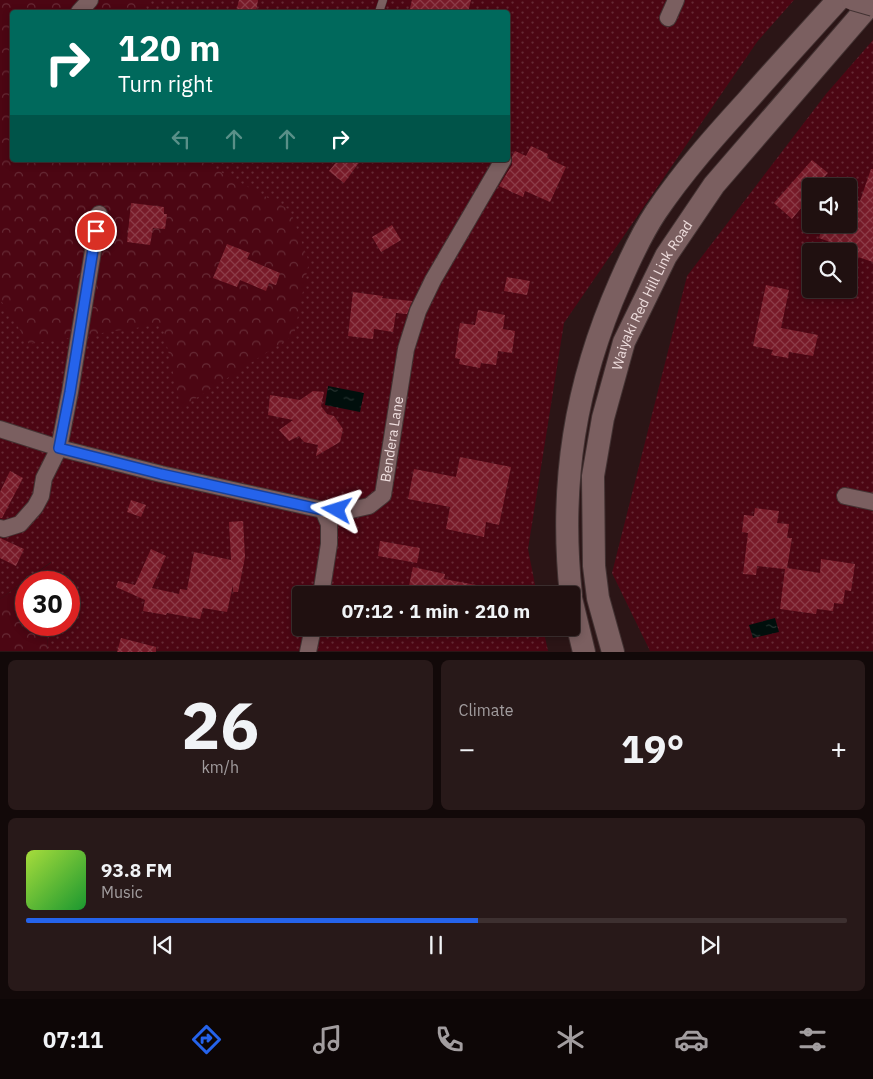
<!DOCTYPE html>
<meta charset="utf-8">
<style>
body{margin:0;font-family:"IBM Plex Sans",sans-serif;background:#281919;color:#f1f3f6;height:100vh;display:flex;flex-direction:column;font-size:19px;white-space:nowrap}
*{box-sizing:border-box;margin:0}
p{font-size:16px;color:#a29d9f}
.icon{flex:none;width:28px;height:28px;fill:none;stroke:currentColor;stroke-width:2;stroke-linecap:round;stroke-linejoin:round}
.map{position:relative;height:652px;overflow:hidden}
.panel{display:flex;flex-direction:column;gap:8px;padding:8px;background:#120909;flex:1}
.panel>*{flex:none}
.hud{position:absolute;left:10px;top:10px;width:500px;height:152px;border-radius:5px;box-shadow:0 2px 8px #0003,0 0 0 1px #3d3030;background:#00695c;color:#fff;overflow:hidden}
.buttons{position:absolute;left:802px;top:178px;display:grid;gap:10px}
.buttons a{display:grid;place-items:center;width:55px;height:55px;border-radius:5px;background:#201010;box-shadow:0 2px 8px #0003,0 0 0 1px #3d3030;font-size:25px}
.speed{position:absolute;left:15px;top:571px;display:flex;gap:10px;font-size:25px;font-weight:700;text-align:center}
.speed>*{display:grid;place-content:center;width:65px;height:65px;border-radius:50%;background:#201010;box-shadow:0 2px 8px #0003,0 0 0 1px #3d3030;line-height:1}
.speed .limit{border:8px solid #d22;background:#fff;color:#111}
.pin{position:absolute;display:grid;place-items:center;width:42px;height:42px;color:#fff;margin:-21px;border:2px solid #fff;border-radius:50%;box-shadow:0 1px 5px #0007}
.me{position:absolute;width:55px;margin:-28px;rotate:276deg;stroke-linejoin:round;filter:drop-shadow(0 0 4px #0008)}
.turn{display:flex;align-items:center;gap:18px;height:105px;padding:0 25px;font-size:22px}
.turn .icon{width:65px;height:65px;stroke-width:2.5}
.turn b{display:block;font-size:35px;line-height:42px}
.lanes{display:flex;align-items:center;height:48px;padding:0 25px;background:#0003;justify-content:center;gap:25px;direction:ltr}
.lanes .off{opacity:.35}
.big{font-size:38px;font-weight:700;line-height:1.1}
.panel .widget{flex:1;display:flex;flex-direction:column;justify-content:center;gap:8px;min-width:0;padding:0 18px;border-radius:8px;background:#281919}
.panel .dial{align-items:center;gap:0}
.dial b{font-size:65px;line-height:1}
.song{display:flex;align-items:center;gap:15px}
.cover{width:60px;height:60px;border-radius:8px;background:linear-gradient(135deg,hsl(80 70% 55%),hsl(130 70% 35%))}
.played{height:5px;border-radius:2px;background:linear-gradient(90deg,#2563eb 55%,#3d3030 55%)}
.keys{display:flex;justify-content:space-around;direction:ltr}
.heat{display:flex;justify-content:space-between;align-items:center;font-size:28px;direction:ltr}
.panel .tiles{flex:1;display:grid;gap:8px;grid-template-columns:1fr 1fr}
.widget:last-child{grid-column:span 2}
.trip{position:absolute;left:292px;top:586px;width:288px;height:50px;border-radius:5px;background:#201010;box-shadow:0 2px 8px #0003,0 0 0 1px #3d3030;font-weight:700;line-height:50px;text-align:center}
.menu{display:flex;height:80px;justify-content:space-around;align-items:center;background:#0d0606;color:#a29d9f}
.menu .icon{width:35px;height:35px}
.menu .selected{color:#2563eb}
.menu b{font-size:22px;color:#f1f3f6}
.map>svg:first-child{display:block}
</style>
<div class="map">
<svg width="873" height="652" viewBox="0 0 873 652">
<defs>
<pattern id="grass-dots" width="8" height="8" patternUnits="userSpaceOnUse" patternTransform="scale(1.25)"><rect width="8" height="8" fill="#4c0613"/><path d="M2 2h.1M6 6h.1" fill="none" stroke="#662a35" stroke-width="1.8" stroke-linecap="round"/></pattern>
<pattern id="forest-crowns" width="20" height="18" patternUnits="userSpaceOnUse" patternTransform="scale(1.25)"><rect width="20" height="18" fill="#4c0613"/><path d="M2 6a3 3 0 1 1 6 0M12 15a3 3 0 1 1 6 0" fill="none" stroke="#662a35"/></pattern>
<pattern id="water-ripples" width="26" height="14" patternUnits="userSpaceOnUse" patternTransform="scale(1.25)"><rect width="26" height="14" fill="#010f0c"/><path d="M2 4q2-2 4 0t4 0M15 11q2-2 4 0t4 0" fill="none" stroke="#26322f"/></pattern>
<pattern id="building-cross-hatch" width="8" height="8" patternUnits="userSpaceOnUse" patternTransform="scale(1.25)"><rect width="8" height="8" fill="#781b29"/><path d="M0 0l8 8M0 8l8-8" fill="none" stroke="#8c3c48"/></pattern>
</defs>
<rect width="100%" height="100%" fill="#2b1516"/>
<path fill="url(#grass-dots)" fill-rule="evenodd" d="M 0,0 L 794,0 L 757,42 L 564,323 L 528,549 L 537,595 L 301,595 L 301,628 L 543,628 L 548,651 L 47,651 L 48,625 L 69,625 L 69,582 L 51,582 L 51,562 L 0,599 ZM 12,12 L 508,12 L 508,160 L 12,160 Z
M 873,40 L 873,651 L 650,651 L 612,573 L 687,276 L 826,94 ZM 811,186 L 849,186 L 849,224 L 811,224 ZM 811,251 L 849,251 L 849,289 L 811,289 Z"/>
<path fill="url(#forest-crowns)" d="M 0,0 L 144,0 L 147,10 L 153,12 L 12,12 L 12,160 L 199,160 L 290,210 L 309,262 L 294,335 L 181,408 L 162,324 L 29,344 L 0,299 Z
M 52,562 L 51,582 L 26,582 L 26,625 L 48,625 L 47,651 L 0,651 L 0,599 Z"/>
<path fill="url(#water-ripples)" d="M 328,386 L 364,393 L 360,412 L 325,405 Z
M 775,618 L 779,632 L 753,638 L 749,625 Z"/>
<path fill="url(#building-cross-hatch)" d="M 239,0 L 258,0 L 256,12 L 236,12 Z
M 412,0 L 471,0 L 468,12 L 409,12 Z
M 531,146 L 548,154 L 547,158 L 566,167 L 550,202 L 525,191 L 523,197 L 499,186 L 512,165 L 512,156 L 515,151 L 526,156 Z
M 338,160 L 361,160 L 344,183 L 329,171 Z
M 812,160 L 828,173 L 816,186 L 811,186 L 811,191 L 809,194 L 811,196 L 792,219 L 774,203 Z
M 871,169 L 873,169 L 873,262 L 849,254 L 849,251 L 839,251 L 841,246 L 819,238 L 823,224 L 849,224 L 849,197 L 860,201 Z
M 131,203 L 164,207 L 164,214 L 167,214 L 165,229 L 153,228 L 150,245 L 127,242 Z
M 392,225 L 401,240 L 381,252 L 372,237 Z
M 227,244 L 250,253 L 247,259 L 280,273 L 276,285 L 269,283 L 266,291 L 240,280 L 237,287 L 213,278 Z
M 507,277 L 530,281 L 527,295 L 504,291 Z
M 766,285 L 789,290 L 781,328 L 818,335 L 813,356 L 789,352 L 788,358 L 771,355 L 773,350 L 753,346 Z
M 353,292 L 383,296 L 382,298 L 412,301 L 407,314 L 396,313 L 393,332 L 374,329 L 373,339 L 348,336 Z
M 478,310 L 505,315 L 503,329 L 515,331 L 512,353 L 498,351 L 496,365 L 481,363 L 480,368 L 459,364 L 460,359 L 455,358 L 460,323 L 475,325 Z
M 313,391 L 324,392 L 321,406 L 327,414 L 334,416 L 343,429 L 340,442 L 316,456 L 318,445 L 304,442 L 299,436 L 289,441 L 279,430 L 293,420 L 268,415 L 270,395 L 300,400 Z
M 460,457 L 511,467 L 499,525 L 486,522 L 484,537 L 446,529 L 450,507 L 408,499 L 414,469 L 456,477 Z
M 10,471 L 23,478 L 2,518 L 0,518 L 0,492 Z
M 131,500 L 146,505 L 141,517 L 127,512 Z
M 755,508 L 779,511 L 777,523 L 789,524 L 787,538 L 792,538 L 787,568 L 820,573 L 821,559 L 855,564 L 851,591 L 845,590 L 843,604 L 834,603 L 833,611 L 817,609 L 816,614 L 780,609 L 785,569 L 757,566 L 756,575 L 743,574 L 748,533 L 742,532 L 744,515 L 754,516 Z
M 243,521 L 245,557 L 238,592 L 233,592 L 233,585 L 227,612 L 203,608 L 200,619 L 167,613 L 166,615 L 143,611 L 145,600 L 116,587 L 118,581 L 135,585 L 151,549 L 166,556 L 152,588 L 179,594 L 180,589 L 187,590 L 194,552 L 231,560 L 229,522 Z
M 0,538 L 24,549 L 16,566 L 0,558 Z
M 380,541 L 420,548 L 417,563 L 378,556 Z
M 413,567 L 445,574 L 444,579 L 492,588 L 492,595 L 407,595 Z
M 121,638 L 156,647 L 156,652 L 117,652 Z"/>
<g fill="none" stroke-linecap="round" stroke-linejoin="round">
<g stroke="#433333" stroke-width="9">
<path id="service" d="M 379,12 L 383,0"/>
</g>
<g stroke="#433333" stroke-width="18">
<g id="minor">
<path d="M 79,12 L 90,0"/>
<path d="M 668,18 L 676,0"/>
<path id="s1" d="M 0,429 L 59,448 L 161,474 L 323,510 L 351,510 L 369,506 L 383,495 L 406,349 L 418,311 L 433,280 L 503,160"/>
<path d="M 845,496 L 873,502"/>
<path d="M 0,528 L 4,529 L 20,524 L 35,507 L 41,496 L 44,478 L 59,448 L 70,392 L 99,214"/>
<path d="M 321,595 L 329,544 L 329,524 L 323,510"/>
<path d="M 308,652 L 313,628"/>
</g>
</g>
<g stroke="#433333" stroke-width="24">
<g id="secondary">
<path d="M 571,595 C 559,484 575,384 620,282 C 630,259 642,233 656,212 C 683,172 715,136 747,101 C 777,67 807,34 838,0"/>
<path d="M 571,598 L 584,652"/>
<path id="s2" d="M 613,652 L 598,598 L 594,566 L 593,476 L 603,418 L 624,342 L 666,256 L 714,185 L 873,1"/>
</g>
</g>
<use href="#service" stroke="#7b5f60" stroke-width="8"/>
<use href="#minor" stroke="#7b5f60" stroke-width="16"/>
<use href="#secondary" stroke="#7b5f60" stroke-width="22"/>
<g stroke="#433333" stroke-width="22" stroke-linecap="butt">
<path id="tertiary-bridge" d="M 852,0 L 873,6"/>
</g>
<use href="#tertiary-bridge" stroke="#7b5f60" stroke-width="20"/>
</g>
<g fill="none" stroke-linecap="round" stroke-linejoin="round">
<g stroke="#184099" stroke-width="12">
<path id="route" d="M 96,231 L 70,392 L 59,448 L 161,474 L 323,510 L 337,510"/>
</g>
<use href="#route" stroke="#2563eb" stroke-width="9"/>
</g>
<g text-anchor="middle" dominant-baseline="central" stroke-width="5" stroke-linejoin="round" paint-order="stroke">
<g font-size="14" fill="#f0dfdf" stroke="#0d0405">
<text stroke="none"><textPath href="#s2" startOffset="370">Waiyaki Red Hill Link Road</textPath></text>
<text stroke="none"><textPath href="#s1" startOffset="454">Bendera Lane</textPath></text>
</g>
</g>
</svg>
<div class="buttons">
<a><svg class="icon" aria-label="sound" viewBox="0 0 24 24"><path d="M4 9h4l5-4v14l-5-4H4zM17 9q2 3 0 6"/></svg></a>
<a><svg class="icon" aria-label="search" viewBox="0 0 24 24"><circle cx="10" cy="10" r="6"/><path d="M15 15l6 6"/></svg></a>
</div>
<div class="speed"><div class="limit">30</div></div>
<div class="pin" style="left:96px;top:231px;background:#d93025"><svg class="icon" aria-label="arrive" viewBox="0 0 24 24"><path d="M6 21V4h12l-3 4 3 4H6"/></svg></div>
<svg class="me" style="left:337px;top:510px" viewBox="-20 -20 40 40"><path d="M0-17L14 15 0 8-14 15z" fill="#2563eb" stroke="#fff" stroke-width="4"/></svg>
<div class="trip">07:12 · 1 min · 210 m</div>
<div class="hud">
<div class="turn"><svg class="icon" aria-label="right" viewBox="0 0 24 24"><path d="M7 20v-9h11M14 6l5 5-5 5"/></svg><div><b>120 m</b>Turn right</div></div>
<div class="lanes"><svg class="icon off" aria-label="left" viewBox="0 0 24 24"><path d="M17 20v-9H6M10 6l-5 5 5 5"/></svg><svg class="icon off" aria-label="ahead" viewBox="0 0 24 24"><path d="M12 20V5M6 11l6-6 6 6"/></svg><svg class="icon off" aria-label="ahead" viewBox="0 0 24 24"><path d="M12 20V5M6 11l6-6 6 6"/></svg><svg class="icon" aria-label="right" viewBox="0 0 24 24"><path d="M7 20v-9h11M14 6l5 5-5 5"/></svg></div>
</div>
</div>
<section class="panel">
<div class="tiles">
<div class="widget dial"><b>26</b><p>km/h</p></div>
<div class="widget"><p>Climate</p>
<div class="heat"><a>−</a><b class="big">19°</b><a>+</a></div>
</div>
<div class="widget">
<div class="song"><i class="cover"></i><div><b>93.8 FM</b><p>Music</p></div></div>
<div class="played"></div>
<div class="keys"><svg class="icon" aria-label="previous" viewBox="0 0 24 24"><path d="M18 5L8 12l10 7zM5 5v14"/></svg><svg class="icon" aria-label="pause" viewBox="0 0 24 24"><path d="M8 5v14M16 5v14"/></svg><svg class="icon" aria-label="next" viewBox="0 0 24 24"><path d="M6 5l10 7-10 7zM19 5v14"/></svg></div>
</div>
</div>
</section>
<nav class="menu">
<b>07:11</b>
<svg class="icon selected" aria-label="directions" viewBox="0 0 24 24"><path d="M12 3l9 9-9 9-9-9zM9 14v-3h6M13 9l2 2-2 2"/></svg>
<svg class="icon" aria-label="music" viewBox="0 0 24 24"><path d="M9 18V5l10-2v13"/><circle cx="6" cy="18" r="3"/><circle cx="16" cy="16" r="3"/></svg>
<svg class="icon" aria-label="phone" viewBox="0 0 24 24"><path d="M5 4h4l2 5-3 2q2 4 5 5l2-3 5 2v4C11 20 4 13 5 4z"/></svg>
<svg class="icon" aria-label="climate" viewBox="0 0 24 24"><path d="M12 3v18M4 7l16 10M4 17L20 7"/></svg>
<svg class="icon" aria-label="car" viewBox="0 0 24 24"><path d="M5 17H2v-5l4-1 3-4h7l3 4 3 1v5h-3M9 17h6M6 11h13"/><circle cx="7" cy="17" r="2"/><circle cx="17" cy="17" r="2"/></svg>
<svg class="icon" aria-label="filters" viewBox="0 0 24 24"><path d="M4 7h16M4 17h16"/><circle cx="9" cy="7" r="2"/><circle cx="15" cy="17" r="2"/></svg>
</nav>
